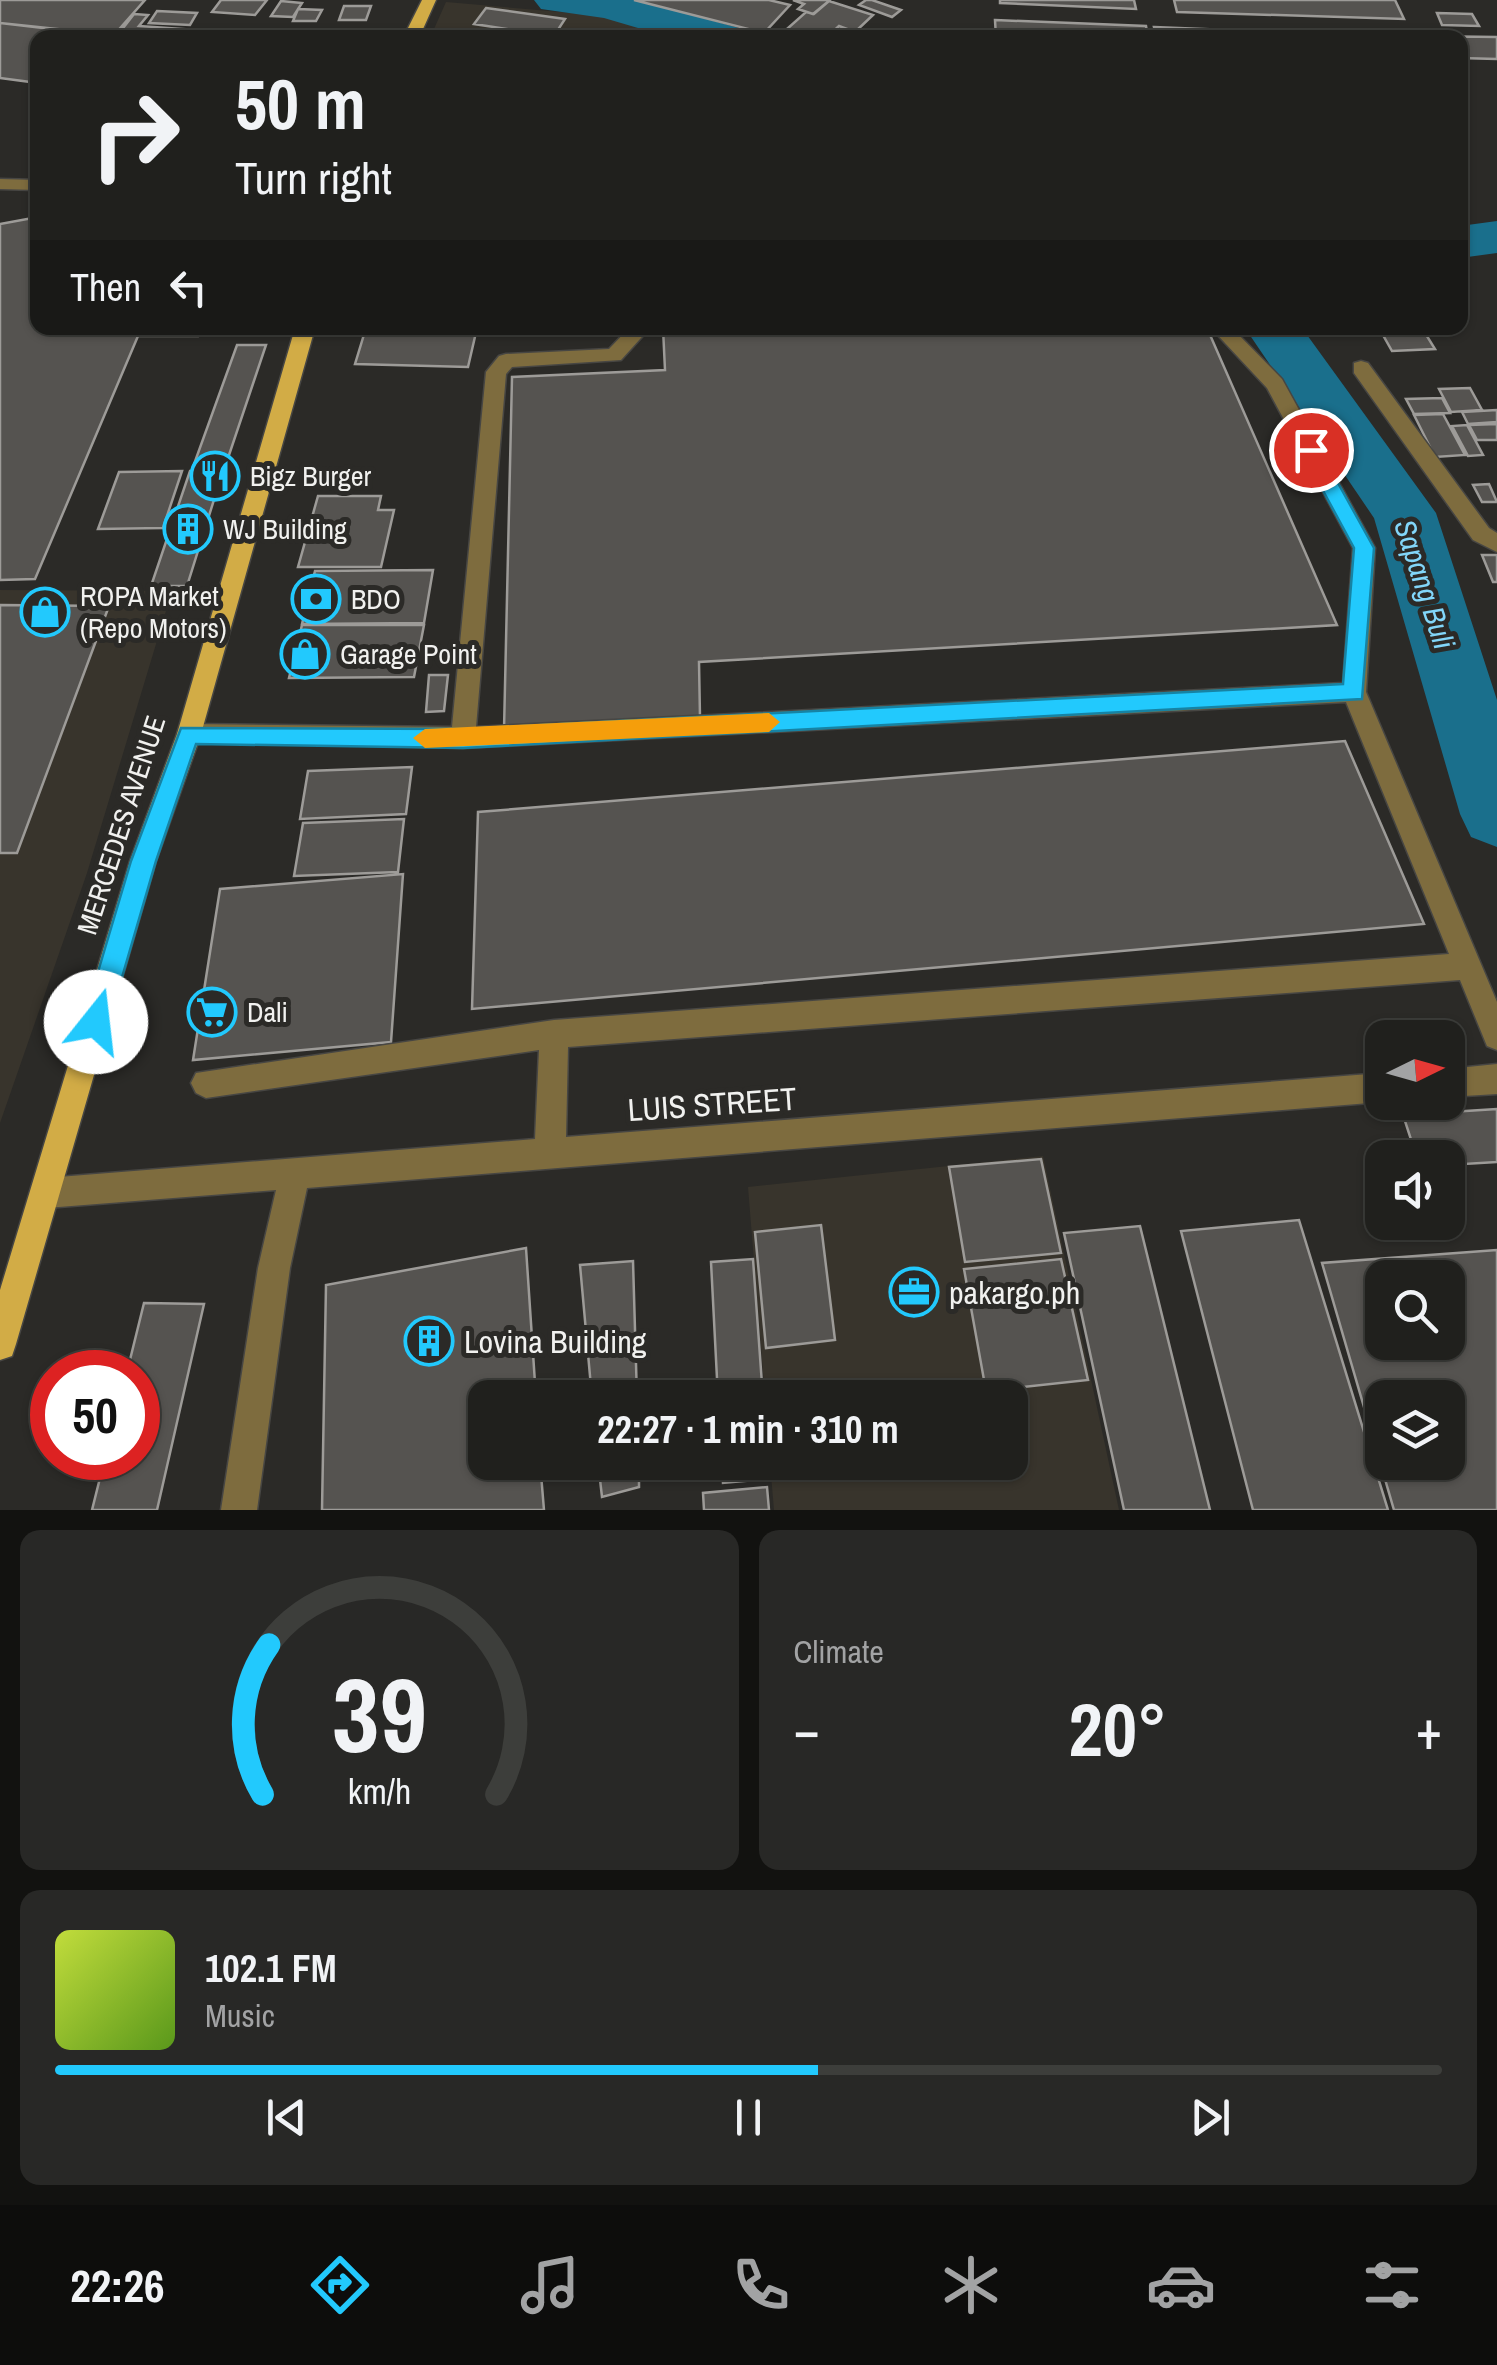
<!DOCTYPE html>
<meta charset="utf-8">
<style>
body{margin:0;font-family:"Archivo Narrow",sans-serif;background:#282826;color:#f1f3f6;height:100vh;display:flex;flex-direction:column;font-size:38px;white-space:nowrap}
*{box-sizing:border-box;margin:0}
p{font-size:32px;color:#a2a3a4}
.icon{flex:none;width:55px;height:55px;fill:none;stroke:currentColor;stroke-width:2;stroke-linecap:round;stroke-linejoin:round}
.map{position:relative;height:1510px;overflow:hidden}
.panel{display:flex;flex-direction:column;gap:20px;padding:20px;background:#121210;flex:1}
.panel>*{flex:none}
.hud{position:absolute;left:30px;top:30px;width:1438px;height:305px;border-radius:20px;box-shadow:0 2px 8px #0004,0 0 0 2px #3d3e3b;background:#20201d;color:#f1f3f6;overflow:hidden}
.needle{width:65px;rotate:85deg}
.tools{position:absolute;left:1365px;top:1020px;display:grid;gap:20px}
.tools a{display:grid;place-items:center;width:100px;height:100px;border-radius:20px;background:#20201d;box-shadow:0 2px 8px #0004,0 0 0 2px #3d3e3b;font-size:50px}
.speed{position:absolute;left:30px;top:1350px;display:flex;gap:20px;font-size:50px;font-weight:700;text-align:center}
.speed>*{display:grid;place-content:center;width:130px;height:130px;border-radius:50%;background:#20201d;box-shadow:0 2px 8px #0004,0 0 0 2px #3d3e3b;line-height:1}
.speed .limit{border:15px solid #d22;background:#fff;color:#111}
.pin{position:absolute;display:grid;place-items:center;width:85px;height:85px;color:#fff;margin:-42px;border:5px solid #fff;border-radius:50%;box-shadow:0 2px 10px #0007}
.me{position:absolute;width:110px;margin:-55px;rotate:16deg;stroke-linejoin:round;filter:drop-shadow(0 0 8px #0008)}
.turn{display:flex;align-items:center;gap:35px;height:210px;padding:0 40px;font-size:45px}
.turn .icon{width:130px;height:130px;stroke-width:2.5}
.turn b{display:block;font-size:70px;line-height:85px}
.then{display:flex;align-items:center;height:95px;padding:0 40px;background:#0003;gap:20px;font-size:38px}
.big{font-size:75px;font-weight:700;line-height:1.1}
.panel .widget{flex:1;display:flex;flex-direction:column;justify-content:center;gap:15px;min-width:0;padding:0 35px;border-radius:20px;background:#282826}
.panel .dial{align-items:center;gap:0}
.dial svg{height:260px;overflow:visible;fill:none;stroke:#3d3e3b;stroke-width:7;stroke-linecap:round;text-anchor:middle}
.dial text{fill:#f1f3f6;stroke:none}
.song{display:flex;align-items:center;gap:30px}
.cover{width:120px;height:120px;border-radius:15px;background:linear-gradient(135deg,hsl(70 70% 55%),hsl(90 70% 35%))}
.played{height:10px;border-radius:5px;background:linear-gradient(90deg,#22c9fd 55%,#3d3e3b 55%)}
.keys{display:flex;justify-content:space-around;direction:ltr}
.heat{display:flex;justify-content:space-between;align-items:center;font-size:55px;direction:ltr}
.panel .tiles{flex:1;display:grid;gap:20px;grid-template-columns:1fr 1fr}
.widget:last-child{grid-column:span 2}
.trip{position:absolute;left:468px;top:1380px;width:560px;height:100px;border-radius:20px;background:#20201d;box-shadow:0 2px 8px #0004,0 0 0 2px #3d3e3b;font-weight:700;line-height:100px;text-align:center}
.dock{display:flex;height:160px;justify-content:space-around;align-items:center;background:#0d0d0c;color:#a2a3a4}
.dock .icon{width:70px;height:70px}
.dock .current{color:#22c9fd}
.dock b{font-size:45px;color:#f1f3f6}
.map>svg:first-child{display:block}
</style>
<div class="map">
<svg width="1497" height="1510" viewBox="0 0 1497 1510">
<rect width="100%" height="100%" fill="#2b2a27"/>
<path fill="#38342c" d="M 446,2 L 619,17 L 672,37 L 430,38 Z
M 0,590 L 172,591 L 87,873 L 0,1123 Z
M 1043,1156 L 1119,1510 L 774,1510 L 770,1463 L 1010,1462 L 1010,1398 L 765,1397 L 748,1187 Z"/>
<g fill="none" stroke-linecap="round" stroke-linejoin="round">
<path fill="#1a6f8c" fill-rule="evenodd" d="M 534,0 L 638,0 L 739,28 L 745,38 L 672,38 L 604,18 L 541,9 Z
M 1497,221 L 1497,253 L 1460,258 L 1460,226 Z
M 1245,328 L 1302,328 L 1436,513 L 1497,700 L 1497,847 L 1471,837 L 1460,814 L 1374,518 Z"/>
</g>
<path fill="#555350" stroke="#9d9b98" stroke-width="2.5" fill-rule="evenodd" d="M 0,0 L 145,0 L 114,35 L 0,23 Z
M 221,0 L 267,0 L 255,15 L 212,12 Z
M 634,0 L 769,0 L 790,5 L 764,33 Z
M 793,0 L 830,0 L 813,14 L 798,9 L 804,4 Z
M 866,0 L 872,0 L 901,10 L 892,17 L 859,5 Z
M 1000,0 L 1134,0 L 1136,9 L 1000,3 Z
M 1174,0 L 1395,0 L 1404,19 L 1177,12 Z
M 281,1 L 302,3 L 293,17 L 271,16 Z
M 829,1 L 873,15 L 855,32 L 839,26 L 826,38 L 786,38 L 794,31 L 787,29 L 806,12 L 814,14 Z
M 344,6 L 371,6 L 366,20 L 339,20 Z
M 486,8 L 565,19 L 554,36 L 474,24 Z
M 298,9 L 322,10 L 316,21 L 293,21 Z
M 157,11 L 197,13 L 190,25 L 149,23 Z
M 1437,13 L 1472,14 L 1479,26 L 1442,25 Z
M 134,14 L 148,15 L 139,26 L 184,29 L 178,38 L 131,38 L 134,33 L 120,32 Z
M 995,20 L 1146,26 L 1148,38 L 996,38 Z
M 0,23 L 112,36 L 38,38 L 38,83 L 0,78 Z
M 1154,27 L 1278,32 L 1280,38 L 1157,38 Z
M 1287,33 L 1415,36 L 1415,38 L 1289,38 Z
M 1421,36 L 1497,37 L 1497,59 L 1460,58 L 1460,38 Z
M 38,217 L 38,328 L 201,328 L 198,336 L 138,336 L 35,579 L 0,580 L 0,224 Z
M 366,328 L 477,328 L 468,367 L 355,364 Z
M 663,328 L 1207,328 L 1337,625 L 699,662 L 700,717 L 504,730 L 512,377 L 665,370 Z
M 1379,328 L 1422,328 L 1435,349 L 1392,351 Z
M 237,345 L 266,345 L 225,467 L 193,467 Z
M 1470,388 L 1482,410 L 1451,412 L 1439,389 Z
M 1442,398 L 1450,413 L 1414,414 L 1406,399 Z
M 1497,410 L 1497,422 L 1468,424 L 1462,412 Z
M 1443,414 L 1465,455 L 1435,457 L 1414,415 Z
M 1497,424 L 1497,440 L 1477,440 L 1469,425 Z
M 1467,425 L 1483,455 L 1468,456 L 1452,426 Z
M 182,471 L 163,528 L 98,529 L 119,472 Z
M 190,471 L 223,471 L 187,586 L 151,586 Z
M 1489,484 L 1497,502 L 1482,502 L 1473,485 Z
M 318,496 L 381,496 L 378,510 L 394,510 L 381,567 L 298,567 Z
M 1482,555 L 1497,555 L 1497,582 L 1493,582 Z
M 433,570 L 424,623 L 302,624 L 315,571 Z
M 0,605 L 109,606 L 17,853 L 0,853 Z
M 302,625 L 424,625 L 414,677 L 289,678 Z
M 429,675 L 448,675 L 444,711 L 426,712 Z
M 1345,741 L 1424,924 L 472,1009 L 478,812 Z
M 412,767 L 406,814 L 300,819 L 308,771 Z
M 404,819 L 398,872 L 294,876 L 303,823 Z
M 403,874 L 391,1042 L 193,1060 L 220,889 Z
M 1497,1109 L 1497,1162 L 1448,1165 L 1448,1158 L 1417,1158 L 1403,1115 Z
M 1041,1159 L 1061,1253 L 965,1262 L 949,1167 Z
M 1299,1220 L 1388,1510 L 1253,1510 L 1181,1231 Z
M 821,1225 L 835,1340 L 766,1348 L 755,1232 Z
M 1140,1226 L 1210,1510 L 1124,1510 L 1064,1233 Z
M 526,1248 L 536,1398 L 485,1398 L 485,1462 L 540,1462 L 544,1510 L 322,1510 L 326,1285 Z
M 1497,1250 L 1497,1510 L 1394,1510 L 1322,1263 ZM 1382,1278 L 1448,1278 L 1448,1342 L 1382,1342 ZM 1382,1398 L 1448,1398 L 1448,1462 L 1382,1462 Z
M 753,1259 L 763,1398 L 718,1398 L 711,1262 Z
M 1061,1259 L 1088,1380 L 986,1391 L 964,1269 Z
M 633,1261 L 637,1398 L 592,1398 L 580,1265 Z
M 144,1303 L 204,1304 L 157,1510 L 92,1510 L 105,1458 L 138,1458 L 138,1372 L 127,1372 Z
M 598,1462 L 639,1462 L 639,1487 L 602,1497 Z
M 722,1462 L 767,1462 L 768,1479 L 723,1483 Z
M 767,1487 L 769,1510 L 704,1510 L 703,1493 Z"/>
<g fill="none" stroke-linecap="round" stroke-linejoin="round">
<g stroke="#474643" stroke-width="3">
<path id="minor" d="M 0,179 L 38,180 L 38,190 L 0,189 Z
M 629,328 L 650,328 L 621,360 L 512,367 L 506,374 L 476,727 L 1343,683 L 1353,548 L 1267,388 L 1211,328 L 1232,328 L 1282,379 L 1375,548 L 1366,692 L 1497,1002 L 1497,1050 L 1487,1046 L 1460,980 L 568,1047 L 566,1137 L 1382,1073 L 1382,1102 L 307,1188 L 290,1268 L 257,1510 L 221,1510 L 258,1268 L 276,1190 L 46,1208 L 35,1204 L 31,1193 L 35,1182 L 46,1178 L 535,1139 L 539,1050 L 206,1098 L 196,1093 L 191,1083 L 196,1073 L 554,1020 L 1449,954 L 1346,702 L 463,748 L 180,741 L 177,734 L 180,727 L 189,724 L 452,727 L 486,372 L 499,356 L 506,354 L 609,349 Z
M 1361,361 L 1368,363 L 1489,528 L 1497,533 L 1497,552 L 1473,540 L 1354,373 L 1354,363 Z
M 1497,1064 L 1497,1094 L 1448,1097 L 1448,1069 Z"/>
</g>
<g stroke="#474643" stroke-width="3">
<path id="major" d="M 422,0 L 436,0 L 419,38 L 403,38 Z
M 295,328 L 315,328 L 201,734 L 156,861 L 16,1344 L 12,1356 L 0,1360 L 0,1290 L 130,861 L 177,734 Z"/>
</g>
<use href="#minor" fill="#7e6c3e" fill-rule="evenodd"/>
<use href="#major" fill="#d2ac46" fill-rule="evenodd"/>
</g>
<path fill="#22c9fd" stroke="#1683a4" stroke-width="2.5" d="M 1311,443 L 1317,445 L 1374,548 L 1362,699 L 463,748 L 196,744 L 156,861 L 109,1022 L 105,1030 L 96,1034 L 87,1030 L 83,1022 L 131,861 L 181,728 L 463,729 L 1343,684 L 1354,548 L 1301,450 Z"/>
<path fill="#f59e0b" d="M 769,713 L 780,722 L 769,732 L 425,748 L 413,738 L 425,729 Z"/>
<defs>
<g id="restaurant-ring" transform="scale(2.5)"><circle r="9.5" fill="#2b2a27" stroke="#22c9fd" stroke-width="1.5"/><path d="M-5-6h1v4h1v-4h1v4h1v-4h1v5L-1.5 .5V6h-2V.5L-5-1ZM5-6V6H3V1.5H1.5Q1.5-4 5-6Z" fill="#22c9fd"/></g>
<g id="building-ring" transform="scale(2.5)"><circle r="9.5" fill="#2b2a27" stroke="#22c9fd" stroke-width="1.5"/><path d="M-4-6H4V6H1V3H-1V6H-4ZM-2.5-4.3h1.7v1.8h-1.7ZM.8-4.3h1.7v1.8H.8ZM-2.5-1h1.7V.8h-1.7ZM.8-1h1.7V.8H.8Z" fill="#22c9fd"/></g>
<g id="bank-ring" transform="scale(2.5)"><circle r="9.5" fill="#2b2a27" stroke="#22c9fd" stroke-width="1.5"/><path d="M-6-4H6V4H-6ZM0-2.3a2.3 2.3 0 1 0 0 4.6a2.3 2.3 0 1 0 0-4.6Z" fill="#22c9fd"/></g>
<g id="shop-ring" transform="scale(2.5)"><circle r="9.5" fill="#2b2a27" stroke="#22c9fd" stroke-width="1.5"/><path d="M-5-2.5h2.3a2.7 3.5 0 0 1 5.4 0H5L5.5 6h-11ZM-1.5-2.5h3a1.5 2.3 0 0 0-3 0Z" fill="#22c9fd"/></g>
<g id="supermarket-ring" transform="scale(2.5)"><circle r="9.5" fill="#2b2a27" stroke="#22c9fd" stroke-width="1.5"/><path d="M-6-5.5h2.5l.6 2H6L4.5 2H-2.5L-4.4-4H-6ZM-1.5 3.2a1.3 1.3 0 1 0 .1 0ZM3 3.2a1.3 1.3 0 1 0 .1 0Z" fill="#22c9fd"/></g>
<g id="office-ring" transform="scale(2.5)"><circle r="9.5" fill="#2b2a27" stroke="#22c9fd" stroke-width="1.5"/><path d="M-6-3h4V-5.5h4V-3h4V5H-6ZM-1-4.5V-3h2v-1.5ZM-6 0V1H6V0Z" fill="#22c9fd"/></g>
</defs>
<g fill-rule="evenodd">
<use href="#restaurant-ring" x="215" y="476"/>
<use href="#building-ring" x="188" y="529"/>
<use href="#bank-ring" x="316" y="599"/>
<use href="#shop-ring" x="45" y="612"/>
<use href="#shop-ring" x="305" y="654"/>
<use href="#supermarket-ring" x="212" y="1012"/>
<use href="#office-ring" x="914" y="1292"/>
<use href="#building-ring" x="429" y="1341"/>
</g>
<g text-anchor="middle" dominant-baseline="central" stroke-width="10" stroke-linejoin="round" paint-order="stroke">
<g font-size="28" fill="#f1f1ef" stroke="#2b2a27" text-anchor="start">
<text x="250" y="476">Bigz Burger</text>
<text x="223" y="529">WJ Building</text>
<text x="80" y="596">ROPA Market<tspan x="80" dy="32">(Repo Motors)</tspan></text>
<text x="351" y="599">BDO</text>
<text x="340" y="654">Garage Point</text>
<text x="247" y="1012">Dali</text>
</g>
<g font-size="28" fill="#f1f1ef" stroke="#2b2a27">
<text transform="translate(121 825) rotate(-72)">MERCEDES AVENUE</text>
</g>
<g font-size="30" font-style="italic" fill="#82d6f9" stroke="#2b2a27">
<text transform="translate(1425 584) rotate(72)">Sapang Buli</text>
</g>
<g font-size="32" fill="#f1f1ef" stroke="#2b2a27">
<text transform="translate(712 1104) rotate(-4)">LUIS STREET</text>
</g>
<g font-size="32" fill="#f1f1ef" stroke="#2b2a27" text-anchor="start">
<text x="949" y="1292">pakargo.ph</text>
<text x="464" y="1341">Lovina Building</text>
</g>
</g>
</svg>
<div class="tools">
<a><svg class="needle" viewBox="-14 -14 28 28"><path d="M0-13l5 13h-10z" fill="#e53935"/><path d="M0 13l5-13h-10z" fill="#a2a3a4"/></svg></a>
<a><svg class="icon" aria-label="sound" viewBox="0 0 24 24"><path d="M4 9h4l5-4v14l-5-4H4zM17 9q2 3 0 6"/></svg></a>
<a><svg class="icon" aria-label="search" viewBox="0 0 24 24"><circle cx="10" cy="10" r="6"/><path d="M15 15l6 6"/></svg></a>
<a><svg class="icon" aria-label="layers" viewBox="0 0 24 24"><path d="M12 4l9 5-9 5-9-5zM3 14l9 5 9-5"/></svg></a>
</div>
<div class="speed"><div class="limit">50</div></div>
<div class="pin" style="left:1311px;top:450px;background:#d93025"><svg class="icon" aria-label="arrive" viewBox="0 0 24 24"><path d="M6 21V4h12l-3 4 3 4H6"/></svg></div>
<svg class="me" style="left:96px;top:1022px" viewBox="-20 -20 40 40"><circle r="19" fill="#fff"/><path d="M0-13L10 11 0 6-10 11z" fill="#22c9fd"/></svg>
<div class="trip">22:27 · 1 min · 310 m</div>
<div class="hud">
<div class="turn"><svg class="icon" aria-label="right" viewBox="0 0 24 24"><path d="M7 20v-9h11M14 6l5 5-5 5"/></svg><div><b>50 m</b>Turn right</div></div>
<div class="then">Then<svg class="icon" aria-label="left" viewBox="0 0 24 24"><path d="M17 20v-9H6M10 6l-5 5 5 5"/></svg></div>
</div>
</div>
<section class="panel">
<div class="tiles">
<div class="widget dial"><svg viewBox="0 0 100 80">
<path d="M14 69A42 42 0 1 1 86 69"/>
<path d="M14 69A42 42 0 0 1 16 23" stroke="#22c9fd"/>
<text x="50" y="56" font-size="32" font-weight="700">39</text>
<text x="50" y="72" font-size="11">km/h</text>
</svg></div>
<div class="widget"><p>Climate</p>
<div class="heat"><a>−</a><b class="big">20°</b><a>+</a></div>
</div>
<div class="widget">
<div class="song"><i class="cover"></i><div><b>102.1 FM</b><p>Music</p></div></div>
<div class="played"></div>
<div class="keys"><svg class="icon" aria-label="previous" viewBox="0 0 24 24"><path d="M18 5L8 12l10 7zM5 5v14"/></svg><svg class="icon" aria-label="pause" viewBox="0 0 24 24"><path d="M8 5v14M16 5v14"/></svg><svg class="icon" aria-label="next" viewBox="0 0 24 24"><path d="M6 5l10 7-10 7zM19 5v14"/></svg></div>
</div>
</div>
</section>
<nav class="dock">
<b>22:26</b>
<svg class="icon current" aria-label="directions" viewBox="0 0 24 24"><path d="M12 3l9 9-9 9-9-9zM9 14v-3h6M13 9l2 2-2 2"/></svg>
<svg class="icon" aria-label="music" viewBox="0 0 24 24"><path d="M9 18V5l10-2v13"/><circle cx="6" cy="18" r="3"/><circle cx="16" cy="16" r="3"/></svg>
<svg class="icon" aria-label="phone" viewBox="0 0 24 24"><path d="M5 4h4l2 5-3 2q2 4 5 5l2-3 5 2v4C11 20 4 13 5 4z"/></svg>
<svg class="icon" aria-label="climate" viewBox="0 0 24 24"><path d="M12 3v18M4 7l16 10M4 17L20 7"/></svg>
<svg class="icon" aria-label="car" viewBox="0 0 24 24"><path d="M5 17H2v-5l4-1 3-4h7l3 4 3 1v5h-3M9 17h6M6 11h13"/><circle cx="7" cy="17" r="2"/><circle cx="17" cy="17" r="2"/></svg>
<svg class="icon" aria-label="filters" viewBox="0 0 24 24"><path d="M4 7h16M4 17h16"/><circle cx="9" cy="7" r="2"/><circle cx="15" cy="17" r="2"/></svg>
</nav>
